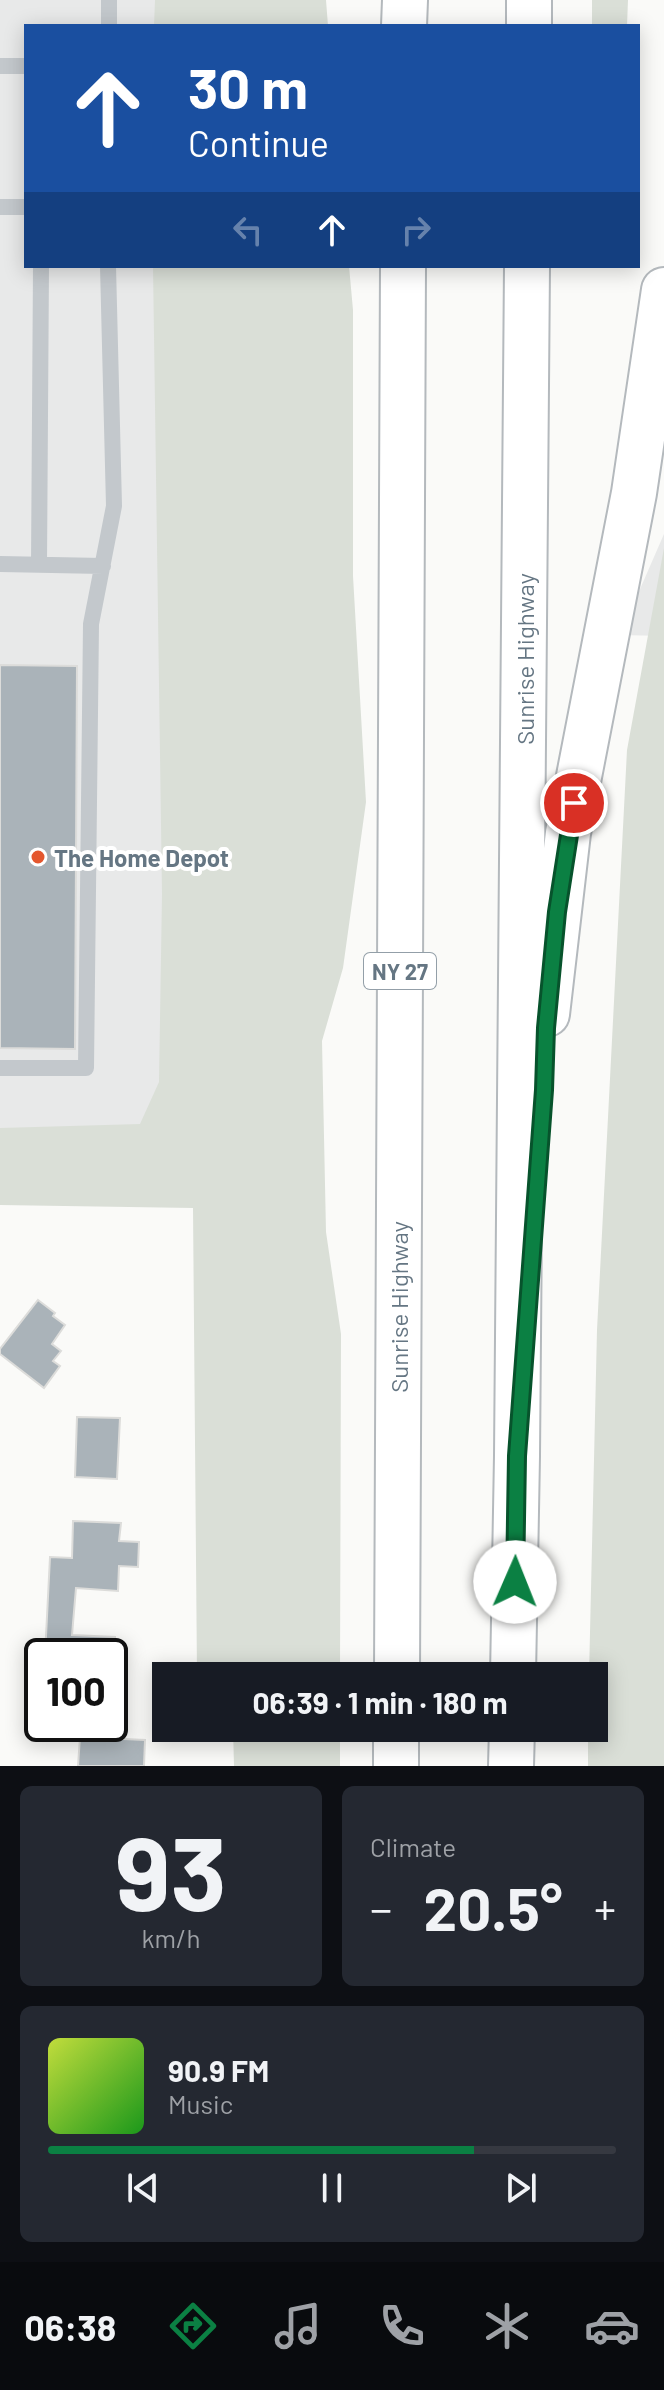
<!DOCTYPE html>
<meta charset="utf-8">
<style>
body{margin:0;font-family:Barlow,sans-serif;background:#242831;color:#f1f3f6;height:100vh;display:flex;flex-direction:column;font-size:30px;white-space:nowrap}
*{box-sizing:border-box;margin:0}
p{font-size:26px;color:#9ea1a6}
.icon{flex:none;width:44px;height:44px;fill:none;stroke:currentColor;stroke-width:2;stroke-linecap:round;stroke-linejoin:round}
.map{position:relative;height:1766px;overflow:hidden}
.side{display:flex;flex-direction:column;gap:20px;padding:20px;background:#0d0f14;flex:1}
.side>*{flex:none}
.banner{position:absolute;left:24px;top:24px;width:616px;height:244px;border-radius:0px;box-shadow:0 4px 20px #0003;background:#1a4fa0;color:#fff;overflow:hidden}
.speed{position:absolute;left:24px;top:1638px;display:flex;gap:16px;font-size:40px;font-weight:700;text-align:center}
.speed>*{display:grid;place-content:center;width:104px;height:104px;border-radius:50%;background:#171b24;box-shadow:0 4px 20px #0003;line-height:1}
.speed .limit{border:4px solid #111;border-radius:12px;background:#fff;color:#111}
.pin{position:absolute;display:grid;place-items:center;width:68px;height:68px;color:#fff;margin:-34px;border:4px solid #fff;border-radius:50%;box-shadow:0 2px 8px #0007}
.me{position:absolute;width:88px;margin:-44px;rotate:1deg;stroke-linejoin:round;filter:drop-shadow(0 0 6px #0008)}
.turn{display:flex;align-items:center;gap:28px;height:168px;padding:0 32px;font-size:36px}
.turn .icon{width:104px;height:104px;stroke-width:2.5}
.turn b{display:block;font-size:56px;line-height:68px}
.lanes{display:flex;align-items:center;height:76px;padding:0 32px;background:#0003;justify-content:center;gap:40px;direction:ltr}
.lanes .off{opacity:.35}
.big{font-size:60px;font-weight:700;line-height:1.1}
.side .tile{flex:1;display:flex;flex-direction:column;justify-content:center;gap:12px;min-width:0;padding:0 28px;border-radius:12px;background:#242831}
.side .dial{align-items:center;gap:0}
.dial b{font-size:104px;line-height:1}
.song{display:flex;align-items:center;gap:24px}
.cover{width:96px;height:96px;border-radius:12px;background:linear-gradient(135deg,hsl(70 70% 55%),hsl(120 70% 35%))}
.played{height:8px;border-radius:4px;background:linear-gradient(90deg,#0b8043 75%,#363941 75%)}
.keys{display:flex;justify-content:space-around;direction:ltr}
.heat{display:flex;justify-content:space-between;align-items:center;font-size:44px;direction:ltr}
.side .tiles{flex:1;display:grid;gap:20px;grid-template-columns:1fr 1fr}
.tile:last-child{grid-column:span 2}
.trip{position:absolute;left:152px;top:1662px;width:456px;height:80px;border-radius:0px;background:#171b24;box-shadow:0 4px 20px #0003;font-weight:700;line-height:80px;text-align:center}
.tab-bar{display:flex;height:128px;justify-content:space-around;align-items:center;background:#090b0e;color:#9ea1a6}
.tab-bar .icon{width:56px;height:56px}
.tab-bar .on{color:#0b8043}
.tab-bar b{font-size:36px;color:#f1f3f6}
.map>svg:first-child{display:block}
</style>
<div class="map">
<svg width="664" height="1766" viewBox="0 0 664 1766">
<rect width="100%" height="100%" fill="#fafaf8"/>
<path fill="#e8e9e9" d="M 0,0 L 197,0 L 196,26 L 26,26 L 26,266 L 193,266 L 180,1142 L 0,1146 Z
M 664,534 L 664,636 L 620,635 Z"/>
<path fill="#dadfd7" d="M 155,0 L 326,0 L 328,26 L 154,26 Z
M 592,0 L 628,0 L 627,26 L 592,26 Z
M 153,266 L 349,266 L 353,310 L 353,576 L 366,802 L 343,968 L 322,1041 L 326,1232 L 341,1334 L 340,1676 L 197,1676 L 193,1208 L 0,1205 L 0,1128 L 140,1124 L 159,1082 L 162,894 Z
M 664,548 L 664,1766 L 588,1766 L 588,1728 L 594,1728 L 594,1676 L 589,1676 L 597,1330 L 627,750 Z
M 233,1728 L 340,1728 L 340,1766 L 234,1766 Z"/>
<path fill="#aab3b9" stroke="#dcdcda" stroke-width="2" d="M 0,665 L 77,666 L 75,1049 L 0,1048 Z
M 38,1300 L 55,1313 L 53,1316 L 65,1325 L 52,1344 L 61,1351 L 53,1361 L 60,1366 L 44,1388 L 0,1354 L 0,1349 Z
M 77,1417 L 120,1418 L 117,1479 L 75,1477 Z
M 73,1521 L 121,1523 L 119,1541 L 139,1542 L 138,1567 L 119,1566 L 118,1591 L 76,1588 L 72,1635 L 115,1637 L 115,1656 L 45,1656 L 50,1557 L 72,1558 Z
M 80,1737 L 145,1740 L 144,1766 L 78,1766 Z"/>
<g fill="none" stroke-linecap="round" stroke-linejoin="round">
<g stroke="#b4b9bd" stroke-width="48">
<path id="highway" d="M 404,26 L 405,0
M 529,26 L 529,0
M 547,1014 L 568,833 L 634,493 L 664,290
M 397,1676 L 403,266
M 513,1676 L 517,1456 L 527,266
M 396,1766 L 396,1728
M 511,1766 L 512,1728"/>
</g>
<path stroke="#c3c8cc" stroke-width="16" d="M 109,26 L 109,0
M 0,66 L 26,66
M 0,207 L 26,207
M 0,564 L 103,566
M 39,564 L 41,266
M 0,1068 L 86,1068 L 91,624 L 114,506 L 108,266"/>
<use href="#highway" stroke="#fff" stroke-width="44"/>
</g>
<g fill="none" stroke-linecap="round" stroke-linejoin="round">
<g stroke="#07532c" stroke-width="20">
<path id="route" d="M 515,1582 L 517,1456 L 544,1090 L 546,1028 L 557,912 L 574,803"/>
</g>
<use href="#route" stroke="#0b8043" stroke-width="14"/>
</g>
<circle fill="#e4572e" stroke="#fff" stroke-width="3" cx="38" cy="857" r="8"/>
<g text-anchor="middle" dominant-baseline="central" stroke-width="8" stroke-linejoin="round" paint-order="stroke">
<rect fill="#fff" stroke="#939fa8" stroke-width="2" x="364" y="953" width="72" height="36" rx="6"/>
<g font-size="22" font-weight="bold" fill="#657683">
<text x="400" y="971">NY 27</text>
</g>
<g font-size="24" fill="#657683" stroke="#fff">
<text transform="translate(524 659) rotate(-90)">Sunrise Highway</text>
<text transform="translate(398 1307) rotate(-90)">Sunrise Highway</text>
</g>
<g font-size="24" font-weight="bold" fill="#657683" stroke="#fff" text-anchor="start">
<text x="54" y="857">The Home Depot</text>
</g>
</g>
</svg>
<div class="speed"><div class="limit">100</div></div>
<div class="pin" style="left:574px;top:803px;background:#d93025"><svg class="icon" aria-label="arrive" viewBox="0 0 24 24"><path d="M6 21V4h12l-3 4 3 4H6"/></svg></div>
<svg class="me" style="left:515px;top:1582px" viewBox="-20 -20 40 40"><circle r="19" fill="#fff"/><path d="M0-13L10 11 0 6-10 11z" fill="#0b8043"/></svg>
<div class="trip">06:39 · 1 min · 180 m</div>
<div class="banner">
<div class="turn"><svg class="icon" aria-label="ahead" viewBox="0 0 24 24"><path d="M12 20V5M6 11l6-6 6 6"/></svg><div><b>30 m</b>Continue</div></div>
<div class="lanes"><svg class="icon off" aria-label="left" viewBox="0 0 24 24"><path d="M17 20v-9H6M10 6l-5 5 5 5"/></svg><svg class="icon" aria-label="ahead" viewBox="0 0 24 24"><path d="M12 20V5M6 11l6-6 6 6"/></svg><svg class="icon off" aria-label="right" viewBox="0 0 24 24"><path d="M7 20v-9h11M14 6l5 5-5 5"/></svg></div>
</div>
</div>
<section class="side">
<div class="tiles">
<div class="tile dial"><b>93</b><p>km/h</p></div>
<div class="tile"><p>Climate</p>
<div class="heat"><a>−</a><b class="big">20.5°</b><a>+</a></div>
</div>
<div class="tile">
<div class="song"><i class="cover"></i><div><b>90.9 FM</b><p>Music</p></div></div>
<div class="played"></div>
<div class="keys"><svg class="icon" aria-label="previous" viewBox="0 0 24 24"><path d="M18 5L8 12l10 7zM5 5v14"/></svg><svg class="icon" aria-label="pause" viewBox="0 0 24 24"><path d="M8 5v14M16 5v14"/></svg><svg class="icon" aria-label="next" viewBox="0 0 24 24"><path d="M6 5l10 7-10 7zM19 5v14"/></svg></div>
</div>
</div>
</section>
<nav class="tab-bar">
<b>06:38</b>
<svg class="icon on" aria-label="directions" viewBox="0 0 24 24"><path d="M12 3l9 9-9 9-9-9zM9 14v-3h6M13 9l2 2-2 2"/></svg>
<svg class="icon" aria-label="music" viewBox="0 0 24 24"><path d="M9 18V5l10-2v13"/><circle cx="6" cy="18" r="3"/><circle cx="16" cy="16" r="3"/></svg>
<svg class="icon" aria-label="phone" viewBox="0 0 24 24"><path d="M5 4h4l2 5-3 2q2 4 5 5l2-3 5 2v4C11 20 4 13 5 4z"/></svg>
<svg class="icon" aria-label="climate" viewBox="0 0 24 24"><path d="M12 3v18M4 7l16 10M4 17L20 7"/></svg>
<svg class="icon" aria-label="car" viewBox="0 0 24 24"><path d="M5 17H2v-5l4-1 3-4h7l3 4 3 1v5h-3M9 17h6M6 11h13"/><circle cx="7" cy="17" r="2"/><circle cx="17" cy="17" r="2"/></svg>
</nav>
